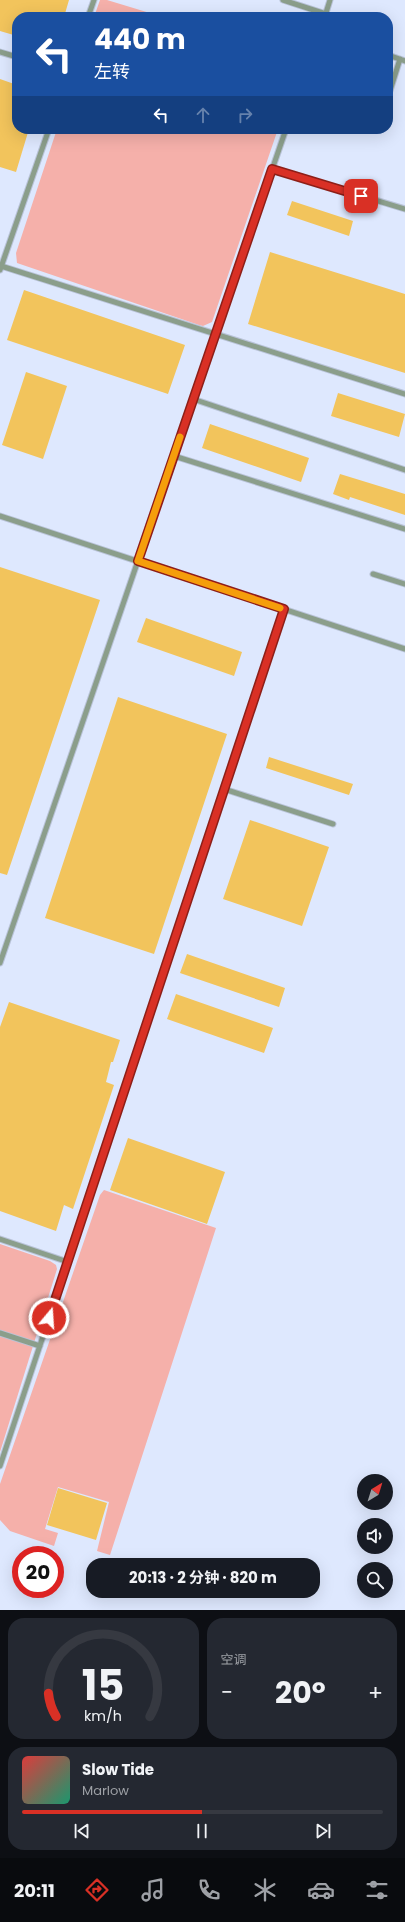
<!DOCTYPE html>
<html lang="zh">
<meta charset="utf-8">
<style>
body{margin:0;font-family:Poppins,"Noto Sans SC",sans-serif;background:#242831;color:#f1f3f6;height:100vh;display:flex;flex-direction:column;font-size:15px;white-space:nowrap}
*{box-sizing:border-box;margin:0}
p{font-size:13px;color:#9ea1a6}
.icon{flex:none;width:22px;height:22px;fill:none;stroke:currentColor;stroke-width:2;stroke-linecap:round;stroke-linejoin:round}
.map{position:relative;height:1610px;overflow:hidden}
.drawer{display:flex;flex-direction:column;gap:8px;padding:8px;background:#0d0f14;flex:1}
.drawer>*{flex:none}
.banner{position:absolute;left:12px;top:12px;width:381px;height:122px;border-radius:16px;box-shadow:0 4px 16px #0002;background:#1a4fa0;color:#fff;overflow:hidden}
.needle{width:26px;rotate:38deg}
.fabs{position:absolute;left:357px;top:1474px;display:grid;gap:8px}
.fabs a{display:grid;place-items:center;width:36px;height:36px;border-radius:50%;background:#171b24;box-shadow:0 4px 16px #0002;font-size:20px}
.speed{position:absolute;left:12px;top:1546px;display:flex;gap:8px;font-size:20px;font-weight:700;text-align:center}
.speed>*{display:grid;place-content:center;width:52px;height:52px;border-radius:50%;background:#171b24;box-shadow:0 4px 16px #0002;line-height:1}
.speed .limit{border:6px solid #d22;background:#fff;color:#111}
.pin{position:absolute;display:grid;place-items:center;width:34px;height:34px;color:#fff;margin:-17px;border-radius:8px;box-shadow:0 2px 6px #0006}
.me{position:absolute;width:44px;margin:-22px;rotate:18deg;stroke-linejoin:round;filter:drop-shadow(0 0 3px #0008)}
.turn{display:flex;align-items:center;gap:14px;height:84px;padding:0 16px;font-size:18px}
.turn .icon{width:52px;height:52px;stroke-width:2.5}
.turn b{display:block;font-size:28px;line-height:34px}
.lanes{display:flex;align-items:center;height:38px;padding:0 16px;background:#0003;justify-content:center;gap:20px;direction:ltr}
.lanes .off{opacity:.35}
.big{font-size:30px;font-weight:700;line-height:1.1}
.drawer .card{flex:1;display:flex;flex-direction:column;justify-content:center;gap:6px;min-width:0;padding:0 14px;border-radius:16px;background:#242831}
.drawer .dial{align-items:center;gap:0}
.dial svg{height:104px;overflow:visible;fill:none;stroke:#363941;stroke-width:7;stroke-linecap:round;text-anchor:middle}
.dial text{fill:#f1f3f6;stroke:none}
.song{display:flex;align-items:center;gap:12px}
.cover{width:48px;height:48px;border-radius:6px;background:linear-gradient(135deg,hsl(0 70% 55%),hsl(160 70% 35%))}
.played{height:4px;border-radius:2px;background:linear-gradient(90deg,#d93025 50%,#363941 50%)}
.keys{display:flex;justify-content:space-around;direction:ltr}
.heat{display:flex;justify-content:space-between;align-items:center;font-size:22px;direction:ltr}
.drawer .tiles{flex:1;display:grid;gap:8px;grid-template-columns:1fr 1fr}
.card:last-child{grid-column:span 2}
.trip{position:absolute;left:86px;top:1558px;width:234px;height:40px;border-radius:16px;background:#171b24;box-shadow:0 4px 16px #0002;font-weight:700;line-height:40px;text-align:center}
.menu{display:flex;height:64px;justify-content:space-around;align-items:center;background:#090b0e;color:#9ea1a6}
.menu .icon{width:28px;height:28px}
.menu .active{color:#d93025}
.menu b{font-size:18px;color:#f1f3f6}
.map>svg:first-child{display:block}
</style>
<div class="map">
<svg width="405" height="1610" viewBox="0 0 405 1610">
<rect width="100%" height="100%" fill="#dee8fe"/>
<path fill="#f5b0aa" d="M 100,0 L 107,0 L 163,17 L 94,17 Z
M 57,129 L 278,129 L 212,322 L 203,326 L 199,325 L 17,263 L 16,253 Z
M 104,1190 L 216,1228 L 110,1555 L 97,1551 L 109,1502 L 58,1487 L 45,1529 L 58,1533 L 54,1546 L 10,1531 L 0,1520 L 0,1484 L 100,1195 Z
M 0,1244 L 50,1261 L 56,1265 L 57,1269 L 0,1452 Z"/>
<path fill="#f2c45c" d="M 0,0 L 69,0 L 64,17 L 17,17 L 17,36 L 0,31 Z
M 0,79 L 17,85 L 17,129 L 29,129 L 16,172 L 0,167 Z
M 292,201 L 353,221 L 349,236 L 287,215 Z
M 270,252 L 405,294 L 405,373 L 248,324 Z
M 24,290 L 185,345 L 168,394 L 7,340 Z
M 26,372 L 67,386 L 43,459 L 2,445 Z
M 338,393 L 405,414 L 399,437 L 331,416 Z
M 210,424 L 309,458 L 301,482 L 202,448 Z
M 340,474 L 405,494 L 405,515 L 350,497 L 349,500 L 333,494 Z
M 0,567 L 100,600 L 7,875 L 0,873 Z
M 146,618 L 242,652 L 234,676 L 137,642 Z
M 118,697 L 227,734 L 154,954 L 45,918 Z
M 269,757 L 353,784 L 349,795 L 266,768 Z
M 250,820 L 329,847 L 302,926 L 223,899 Z
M 187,954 L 285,988 L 279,1007 L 180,973 Z
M 176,994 L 273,1028 L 264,1053 L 167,1019 Z
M 9,1002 L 120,1040 L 113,1062 L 111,1062 L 106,1082 L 114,1085 L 73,1209 L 64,1205 L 56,1231 L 0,1211 L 0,1027 Z
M 128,1138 L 225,1172 L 207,1224 L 110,1190 Z
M 58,1488 L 107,1503 L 96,1540 L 47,1525 Z"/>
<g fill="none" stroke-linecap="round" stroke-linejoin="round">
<g stroke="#b9c3d8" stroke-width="7">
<path id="service" d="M 283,0 L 326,14
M 325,16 L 330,0
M 88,17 L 94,0
M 0,52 L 17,57
M 388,55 L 405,61
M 388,97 L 400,59
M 273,169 L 405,209
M 1,266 L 405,394
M 0,270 L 49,129
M 193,399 L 405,470
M 174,456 L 405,529
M 0,516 L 405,649
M 373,574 L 405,584
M 224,789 L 333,824
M 0,963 L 286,129
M 0,1239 L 68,1262
M 0,1333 L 40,1346
M 0,1466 L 284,609"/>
</g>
<use href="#service" stroke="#8b9e8b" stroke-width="5"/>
</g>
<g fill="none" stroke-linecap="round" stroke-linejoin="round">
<g stroke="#8d1f18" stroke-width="10">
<path id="route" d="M 49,1318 L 284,609 L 138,561 L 272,169 L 361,196"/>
</g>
<use href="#route" stroke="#d93025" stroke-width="7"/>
<path stroke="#f59e0b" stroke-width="7" d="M 180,437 L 138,561 L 280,608"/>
</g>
</svg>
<div class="fabs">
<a><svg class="needle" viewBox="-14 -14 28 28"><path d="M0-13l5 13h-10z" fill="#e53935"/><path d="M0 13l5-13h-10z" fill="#9ea1a6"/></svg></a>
<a><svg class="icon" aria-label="sound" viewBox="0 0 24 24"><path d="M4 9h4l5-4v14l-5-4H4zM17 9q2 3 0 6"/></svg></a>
<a><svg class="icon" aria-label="search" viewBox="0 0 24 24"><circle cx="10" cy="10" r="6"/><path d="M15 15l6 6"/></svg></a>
</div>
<div class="speed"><div class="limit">20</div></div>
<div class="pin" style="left:361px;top:196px;background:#d93025"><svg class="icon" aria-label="arrive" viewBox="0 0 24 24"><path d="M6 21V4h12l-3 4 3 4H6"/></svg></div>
<svg class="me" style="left:49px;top:1318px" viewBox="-20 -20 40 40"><circle r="17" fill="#d93025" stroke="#fff" stroke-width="3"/><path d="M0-11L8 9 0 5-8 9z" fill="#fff"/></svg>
<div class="trip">20:13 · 2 分钟 · 820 m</div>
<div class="banner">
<div class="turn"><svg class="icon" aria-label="left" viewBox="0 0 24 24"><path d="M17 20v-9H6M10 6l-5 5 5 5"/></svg><div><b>440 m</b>左转</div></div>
<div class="lanes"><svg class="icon" aria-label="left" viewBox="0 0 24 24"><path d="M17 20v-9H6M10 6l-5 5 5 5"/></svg><svg class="icon off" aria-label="ahead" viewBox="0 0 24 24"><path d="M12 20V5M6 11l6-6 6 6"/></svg><svg class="icon off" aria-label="right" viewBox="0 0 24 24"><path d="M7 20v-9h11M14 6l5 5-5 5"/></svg></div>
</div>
</div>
<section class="drawer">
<div class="tiles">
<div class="card dial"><svg viewBox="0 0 100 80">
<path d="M14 69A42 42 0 1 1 86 69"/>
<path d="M14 69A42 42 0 0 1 8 51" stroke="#d93025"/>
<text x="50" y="56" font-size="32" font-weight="700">15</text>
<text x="50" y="72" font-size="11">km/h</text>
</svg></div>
<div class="card"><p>空调</p>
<div class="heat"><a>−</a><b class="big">20°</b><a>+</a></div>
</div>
<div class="card">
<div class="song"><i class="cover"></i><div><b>Slow Tide</b><p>Marlow</p></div></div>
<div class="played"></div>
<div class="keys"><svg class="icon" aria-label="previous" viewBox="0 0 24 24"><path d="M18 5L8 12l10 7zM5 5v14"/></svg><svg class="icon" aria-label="pause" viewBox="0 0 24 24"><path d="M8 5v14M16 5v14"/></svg><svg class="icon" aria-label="next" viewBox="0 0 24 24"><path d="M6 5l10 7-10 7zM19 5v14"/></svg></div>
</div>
</div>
</section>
<nav class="menu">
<b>20:11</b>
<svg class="icon active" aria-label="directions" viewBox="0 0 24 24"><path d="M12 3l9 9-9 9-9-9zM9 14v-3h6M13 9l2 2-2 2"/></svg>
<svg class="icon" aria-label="music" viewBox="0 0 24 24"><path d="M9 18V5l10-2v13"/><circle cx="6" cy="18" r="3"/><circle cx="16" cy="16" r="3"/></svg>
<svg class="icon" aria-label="phone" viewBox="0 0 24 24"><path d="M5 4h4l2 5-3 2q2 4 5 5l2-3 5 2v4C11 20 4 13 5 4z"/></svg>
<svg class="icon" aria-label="climate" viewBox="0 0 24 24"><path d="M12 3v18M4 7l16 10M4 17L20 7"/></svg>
<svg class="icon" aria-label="car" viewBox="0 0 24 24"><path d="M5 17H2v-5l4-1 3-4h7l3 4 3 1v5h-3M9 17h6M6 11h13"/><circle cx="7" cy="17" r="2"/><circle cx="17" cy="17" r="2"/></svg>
<svg class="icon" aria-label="filters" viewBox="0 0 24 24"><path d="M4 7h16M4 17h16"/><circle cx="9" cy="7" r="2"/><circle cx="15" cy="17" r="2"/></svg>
</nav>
